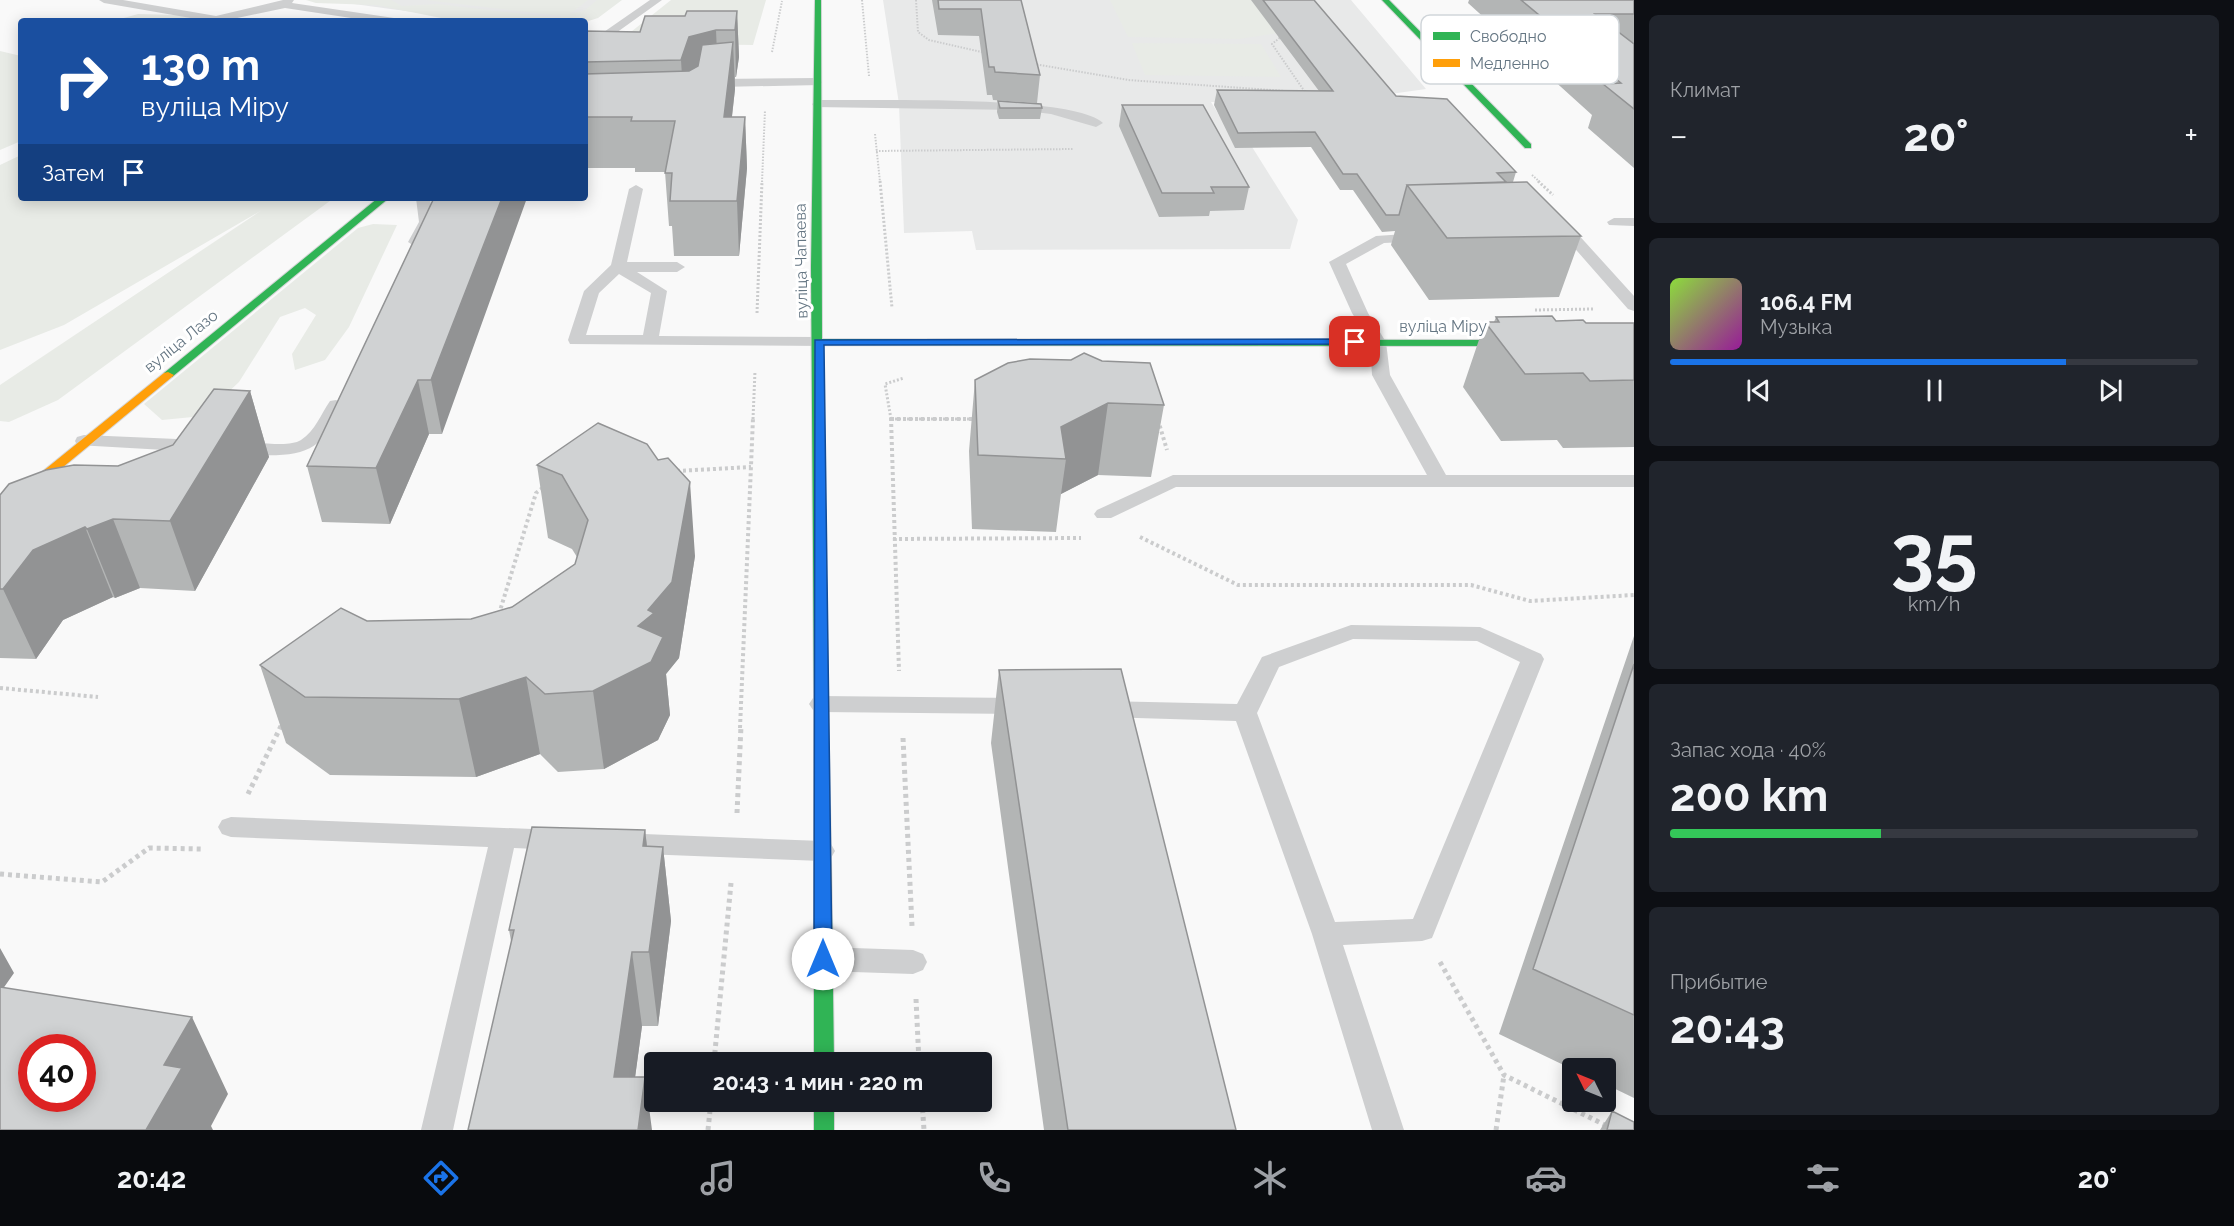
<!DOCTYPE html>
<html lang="ru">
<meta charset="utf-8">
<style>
body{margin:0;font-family:Raleway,sans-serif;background:#20242c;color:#f1f3f6;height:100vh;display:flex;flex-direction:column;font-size:22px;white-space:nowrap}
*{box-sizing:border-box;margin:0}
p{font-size:20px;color:#9ea1a6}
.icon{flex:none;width:33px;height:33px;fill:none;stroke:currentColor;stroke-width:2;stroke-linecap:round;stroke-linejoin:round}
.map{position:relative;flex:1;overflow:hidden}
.details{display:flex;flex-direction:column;gap:15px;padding:15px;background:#0d0f14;width:600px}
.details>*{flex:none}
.banner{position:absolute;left:18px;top:18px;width:570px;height:183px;border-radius:6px;box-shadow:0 3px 15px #0003;background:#1a4fa0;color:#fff;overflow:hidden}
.needle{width:39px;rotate:313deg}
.buttons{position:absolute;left:1562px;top:1058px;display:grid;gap:12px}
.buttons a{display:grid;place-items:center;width:54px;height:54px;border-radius:6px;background:#171b24;box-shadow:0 3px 15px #0003;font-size:30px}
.speed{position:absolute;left:18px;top:1034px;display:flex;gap:12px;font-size:30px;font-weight:700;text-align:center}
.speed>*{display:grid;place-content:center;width:78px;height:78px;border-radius:50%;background:#171b24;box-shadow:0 3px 15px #0003;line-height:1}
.speed .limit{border:9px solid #d22;background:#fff;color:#111}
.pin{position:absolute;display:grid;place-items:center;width:51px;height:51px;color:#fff;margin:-26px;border-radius:12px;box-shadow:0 3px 9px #0006}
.me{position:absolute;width:66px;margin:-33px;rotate:0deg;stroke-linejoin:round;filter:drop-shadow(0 0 4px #0008)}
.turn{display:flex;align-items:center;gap:21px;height:126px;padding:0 24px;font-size:27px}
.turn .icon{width:78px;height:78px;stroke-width:2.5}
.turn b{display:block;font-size:42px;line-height:51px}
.then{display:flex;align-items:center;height:57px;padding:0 24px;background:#0003;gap:12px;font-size:22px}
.big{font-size:45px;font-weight:700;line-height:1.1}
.details .widget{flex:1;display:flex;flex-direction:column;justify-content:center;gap:9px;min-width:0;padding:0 21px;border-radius:9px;background:#20242c}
.details .dial{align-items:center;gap:0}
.dial b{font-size:78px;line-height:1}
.song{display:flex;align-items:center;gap:18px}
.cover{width:72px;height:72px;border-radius:9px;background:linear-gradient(135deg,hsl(90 70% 55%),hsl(300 70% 35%))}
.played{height:6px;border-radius:3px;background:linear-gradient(90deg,#1a73e8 75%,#363941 75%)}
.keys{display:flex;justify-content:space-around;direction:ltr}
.heat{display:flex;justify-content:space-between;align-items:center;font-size:33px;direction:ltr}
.charge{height:9px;border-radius:4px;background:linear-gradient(90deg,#34c759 40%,#363941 0)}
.trip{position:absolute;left:644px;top:1052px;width:348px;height:60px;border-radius:6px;background:#171b24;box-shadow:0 3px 15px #0003;font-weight:700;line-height:60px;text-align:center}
.dock{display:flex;height:96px;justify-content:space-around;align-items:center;background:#090b0e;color:#9ea1a6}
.dock .icon{width:42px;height:42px}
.dock .selected{color:#1a73e8}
.dock b{font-size:27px;color:#f1f3f6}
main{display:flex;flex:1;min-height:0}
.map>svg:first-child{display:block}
</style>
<main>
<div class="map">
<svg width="1634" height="1130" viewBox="0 0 1634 1130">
<rect width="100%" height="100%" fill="#f9f9f9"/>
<path fill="#e8e9e9" d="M 324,0 L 618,0 L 577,21 L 480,21 Z
M 883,0 L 1351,0 L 1426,89 L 1348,100 L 1211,102 L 1219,115 L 1232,115 L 1298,220 L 1290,249 L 976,250 L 972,231 L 904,233 L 899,104 Z"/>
<path fill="#e8ebe6" d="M 306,0 L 391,0 L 402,6 L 437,4 L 558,18 L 562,16 L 425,0 L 588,0 L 570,14 L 585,10 L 597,0 L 622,0 L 598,18 L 585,22 L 456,21 L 376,5 L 316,3 Z
M 671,0 L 766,0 L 753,45 L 617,43 Z
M 1110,0 L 1287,0 L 1278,33 L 1239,39 L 1128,37 Z
M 138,14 L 176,15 L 216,21 L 113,21 Z
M 1132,43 L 1261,44 L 1281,77 L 1145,75 Z
M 0,51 L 21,56 L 21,141 L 0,150 Z
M 21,155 L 21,198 L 334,198 L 58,400 L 9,422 L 0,421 L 0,385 L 262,210 L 64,325 L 0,350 L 0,165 Z
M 373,224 L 397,225 L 349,327 L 325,360 L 295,370 L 292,354 L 316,315 L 305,308 L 280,317 L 239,382 L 203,416 L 162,420 L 144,404 L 358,228 Z"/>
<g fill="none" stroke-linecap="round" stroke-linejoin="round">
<g stroke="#d5d6d7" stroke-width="2">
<path id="fast" d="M 815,0 L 821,0 L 822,339 L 1522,340 L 1527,343 L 1522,346 L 822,345 L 828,693 L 826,697 L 816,697 L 814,693 L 811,267 Z
M 1382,0 L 1389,0 L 1531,144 L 1531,148 L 1525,148 Z
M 378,198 L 389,198 L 172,377 L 164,377 L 164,373 Z
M 823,907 L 829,909 L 832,914 L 834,1062 L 814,1062 L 814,914 L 817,909 Z
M 814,1101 L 834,1101 L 834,1130 L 814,1130 Z"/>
</g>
<g stroke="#d5d6d7" stroke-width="2">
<path id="slow" d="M 168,372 L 174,375 L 172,377 L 5,515 L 0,516 L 0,506 L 164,373 Z
M 821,688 L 826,689 L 828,693 L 832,914 L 829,919 L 823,921 L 817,919 L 814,914 L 814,693 L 816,689 Z"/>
</g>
<path stroke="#cbcccd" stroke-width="2" stroke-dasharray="1.5 1.5" stroke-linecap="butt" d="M 862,0 L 869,76
M 916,0 L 918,32 L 929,40 L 986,53
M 1282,36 L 1272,44 L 1305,92
M 772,52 L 782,1
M 1034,64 L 1128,80 L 1286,91
M 875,134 L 880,182
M 876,151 L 1073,149
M 1532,175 L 1540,182
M 762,182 L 765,110"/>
<path stroke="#cbcccd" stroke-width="3" stroke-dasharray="2 2" stroke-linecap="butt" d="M 880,181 L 892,308
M 1538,181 L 1553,195
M 1535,310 L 1594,309
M 757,313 L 762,181
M 753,419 L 755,371
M 891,419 L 974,419
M 891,419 L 885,384 L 904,378"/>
<path stroke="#cbcccd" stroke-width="4" stroke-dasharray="3 3" stroke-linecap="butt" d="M 891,418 L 899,671
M 891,419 L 974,419
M 1158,420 L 1167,450
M 677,471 L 751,467
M 1140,537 L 1238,585 L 1471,585 L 1530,601 L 1634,595
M 893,539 L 1081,538
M 499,614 L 536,493 L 544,487
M 0,688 L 98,697
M 281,728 L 282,725
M 740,728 L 753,418"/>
<path stroke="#cbcccd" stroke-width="5" stroke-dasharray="4 4" stroke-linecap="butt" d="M 903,738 L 912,926
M 248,794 L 281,726
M 737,813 L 741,726
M 0,874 L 102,882 L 149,848 L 202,849
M 1440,962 L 1504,1075 L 1615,1130
M 916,999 L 919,1062
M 714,1062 L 731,883
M 922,1101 L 924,1130
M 708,1130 L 711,1101
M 1496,1130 L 1504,1075"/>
<path fill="#cecfd0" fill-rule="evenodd" d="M 99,0 L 123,0 L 216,16 L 283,0 L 294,0 L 292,3 L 394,18 L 400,21 L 371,21 L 285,8 L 223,21 L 208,21 L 104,3 Z
M 650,0 L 662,0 L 609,38 L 585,44 L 585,38 L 601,34 Z
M 816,78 L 822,82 L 820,85 L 719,87 L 706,90 L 700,86 L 719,79 Z
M 818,100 C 867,101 1073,94 1103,123 L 1096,127 L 1051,114 L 1018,110 L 814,107 L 812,104 Z
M 636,185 L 643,189 L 627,262 L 677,262 L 685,267 L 677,272 L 637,272 L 667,291 L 659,336 L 819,337 L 827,342 L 825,346 L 570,344 L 568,340 L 584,291 L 611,265 L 629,189 ZM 619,274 L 651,293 L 643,335 L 586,335 L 599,293 Z
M 416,198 L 430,198 L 433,222 L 421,245 L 416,247 L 408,242 L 419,222 Z
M 1614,218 L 1634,218 L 1634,226 L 1609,225 L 1607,222 Z
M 1561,220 L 1566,221 L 1634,296 L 1634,311 L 1628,309 L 1556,227 L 1554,224 L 1556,221 Z
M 1420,233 L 1428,238 L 1425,241 L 1384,243 L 1346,264 L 1368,313 L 1386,342 L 1390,375 L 1446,475 L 1634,475 L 1634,487 L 1176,487 L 1111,518 L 1097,518 L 1094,514 L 1097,510 L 1173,475 L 1427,475 L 1372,375 L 1370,342 L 1352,313 L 1329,262 L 1376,236 Z
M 336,400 L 345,405 C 321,451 306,457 254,455 C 245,454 233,456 228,448 C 237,434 283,451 301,440 C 315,431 321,414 330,401 Z
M 84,435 L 200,440 L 209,446 L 200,452 L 77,445 L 75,441 L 77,437 Z
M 1351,625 L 1480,627 L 1541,654 L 1544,659 L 1432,938 L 1422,941 L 1343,945 L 1404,1130 L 1372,1130 L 1312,934 L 1236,721 L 1104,717 L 1096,715 L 1092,709 L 1096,703 L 1104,701 L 1237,704 L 1262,657 ZM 1353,639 L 1477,641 L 1520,662 L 1413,919 L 1335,922 L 1257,713 L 1279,667 Z
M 821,696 L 1024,698 L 1032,700 L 1036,706 L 1032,712 L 1024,714 L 821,712 L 813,710 L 809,704 L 813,698 Z
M 231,817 L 557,830 L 566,833 L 570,840 L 566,847 L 557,850 L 514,848 L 453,1130 L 421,1130 L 488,847 L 231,837 L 222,834 L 218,827 L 222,820 Z
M 618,833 L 822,841 L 831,844 L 835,851 L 831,858 L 822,861 L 618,853 L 609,850 L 605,843 L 609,836 Z
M 823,947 L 913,950 L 923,954 L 927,962 L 923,970 L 913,974 L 823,971 L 813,967 L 809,959 L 813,951 Z"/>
<use href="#fast" fill="#30b455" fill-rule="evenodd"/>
<use href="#slow" fill="#ff9f0a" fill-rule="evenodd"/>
</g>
<path fill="#b3b5b5" d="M 932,0 L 1021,0 L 1040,75 L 1037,103 L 993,100 L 992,95 L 987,95 L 979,36 L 938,35 Z
M 1251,0 L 1314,0 L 1396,96 L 1516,172 L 1513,182 L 1581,236 L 1559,297 L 1429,300 L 1391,245 L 1395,231 L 1382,232 L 1353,190 L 1340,190 L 1311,147 L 1235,148 L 1214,105 L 1217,90 L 1319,91 Z
M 1469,0 L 1634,0 L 1634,168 L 1588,128 L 1592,115 L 1468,3 Z
M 737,11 L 739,57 L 736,77 L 735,77 L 735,89 L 732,117 L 745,117 L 747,168 L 739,256 L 674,256 L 672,226 L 669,226 L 665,172 L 635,172 L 635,168 L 585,168 L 585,31 L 640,32 L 685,16 Z
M 998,101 L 1042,108 L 1040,119 L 999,119 L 997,112 Z
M 1122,105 L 1249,187 L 1244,210 L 1210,211 L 1209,216 L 1159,217 L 1119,126 Z
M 434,198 L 442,434 L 429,434 L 390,524 L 322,522 L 307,466 Z
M 1496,317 L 1586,323 L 1634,323 L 1634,447 L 1563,448 L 1557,440 L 1501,441 L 1463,387 L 1485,322 L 1494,322 Z
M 975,380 L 1164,405 L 1151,477 L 1098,475 L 1061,494 L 1056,532 L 972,529 L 969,451 Z
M 250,391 L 269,457 L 195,591 L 140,588 L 115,598 L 113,597 L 63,620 L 36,659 L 0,658 L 0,495 L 118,466 L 173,445 Z
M 598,423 L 695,556 L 679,658 L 666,674 L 670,715 L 658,740 L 604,769 L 558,772 L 540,754 L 476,777 L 330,775 L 286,743 L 260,665 L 367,621 L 471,619 L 512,607 L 575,564 L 577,557 L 572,549 L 548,538 L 537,465 Z
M 1634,636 L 1634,1098 L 1605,1084 L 1605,1068 L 1572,1069 L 1499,1034 Z
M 999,670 L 1236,1130 L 1044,1130 L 991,743 Z
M 645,830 L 647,846 L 663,847 L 671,921 L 658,1026 L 642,1026 L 635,1077 L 511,941 L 509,930 Z
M 1612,1111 L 1634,1130 L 1600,1130 Z"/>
<path fill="#929394" d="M 737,11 L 739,57 L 736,77 L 735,30 Z
M 716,30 L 718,77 L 684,108 L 681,60 L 689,37 Z
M 733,42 L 735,89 L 726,168 L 724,117 Z
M 745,117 L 747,168 L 739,256 L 737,201 Z
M 502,198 L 527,198 L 442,434 L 431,380 Z
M 418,380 L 429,434 L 390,524 L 376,468 Z
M 250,391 L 269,457 L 195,591 L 170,521 Z
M 1108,403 L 1098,475 L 1061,494 L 1066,459 L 1061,427 Z
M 690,482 L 695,556 L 679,658 L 666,674 L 670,715 L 658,740 L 604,769 L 593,691 L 638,626 L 648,610 Z
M 113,519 L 140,588 L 115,598 L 87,529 Z
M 85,527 L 113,597 L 63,620 L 36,659 L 3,589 L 33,550 Z
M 526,677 L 540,754 L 476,777 L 459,699 Z
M 645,830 L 654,904 L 643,846 Z
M 663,847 L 671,921 L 658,1026 L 649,952 Z
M 0,948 L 14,973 L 0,993 Z
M 632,952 L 642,1026 L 628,1130 L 614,1077 Z
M 192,1017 L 228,1094 L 211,1126 L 213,1130 L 146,1130 L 164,1065 Z
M 645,1077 L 652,1130 L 638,1130 Z"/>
<path fill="#d0d2d3" stroke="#929394" stroke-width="1.5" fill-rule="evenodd" d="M 938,0 L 1021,0 L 1040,75 L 995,72 L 994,67 L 989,67 L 981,9 L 939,9 Z
M 1263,0 L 1314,0 L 1396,96 L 1447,99 L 1516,172 L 1497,173 L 1506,182 L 1407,185 L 1399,215 L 1386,215 L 1357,174 L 1343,174 L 1315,132 L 1238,133 L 1217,90 L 1333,91 Z
M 1521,0 L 1634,0 L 1634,14 L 1595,14 L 1634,44 L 1634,109 L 1603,84 L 1621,83 Z
M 687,11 L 737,11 L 735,30 L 716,30 L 689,37 L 681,60 L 585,62 L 585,31 L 640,32 L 645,16 L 685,16 Z
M 733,42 L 724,117 L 745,117 L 737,201 L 670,201 L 672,173 L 665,173 L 675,121 L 631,121 L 632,117 L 585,117 L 585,74 L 689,71 L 698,66 L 702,45 Z
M 998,101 L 1041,104 L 1042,108 L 1000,108 Z
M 1122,105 L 1203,105 L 1249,187 L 1211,187 L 1214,193 L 1162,193 Z
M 1527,182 L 1581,236 L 1447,238 L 1407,185 Z
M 434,198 L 502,198 L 431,380 L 418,380 L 376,468 L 307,466 Z
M 1552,316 L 1556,321 L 1583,320 L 1586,323 L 1634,323 L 1634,380 L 1590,381 L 1583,373 L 1525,374 L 1485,322 L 1499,322 L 1496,317 Z
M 1084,353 L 1102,361 L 1150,363 L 1164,405 L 1108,403 L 1061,427 L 1066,459 L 978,455 L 975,380 L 1008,363 L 1030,359 L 1071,360 Z
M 214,389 L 250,391 L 170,521 L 113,519 L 87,529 L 85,527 L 33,550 L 3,589 L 0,589 L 0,495 L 9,484 L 46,470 L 74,465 L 118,466 L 173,445 Z
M 598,423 L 647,444 L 658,460 L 668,458 L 690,482 L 672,582 L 648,610 L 654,613 L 638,626 L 663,637 L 651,662 L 593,691 L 545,694 L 526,677 L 459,699 L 305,697 L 260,665 L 341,608 L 367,621 L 471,619 L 512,607 L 575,564 L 588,520 L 562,475 L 537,465 Z
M 1634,664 L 1634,1015 L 1533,969 Z
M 1121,669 L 1236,1130 L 1068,1130 L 999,670 Z
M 532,827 L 645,830 L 643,846 L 663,847 L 649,952 L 632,952 L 614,1077 L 645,1077 L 638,1130 L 468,1130 L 514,930 L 509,930 Z
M 0,987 L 192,1017 L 164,1065 L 182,1068 L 146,1130 L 0,1130 ZM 32,1047 L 82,1047 L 82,1098 L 32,1098 Z
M 1612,1111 L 1634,1122 L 1634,1130 L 1607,1130 Z"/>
<path fill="#1a73e8" stroke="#114b97" stroke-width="1.5" d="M 1355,339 L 1361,342 L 1359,344 L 824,345 L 832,959 L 830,965 L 823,967 L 817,965 L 814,959 L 815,340 Z"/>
<g text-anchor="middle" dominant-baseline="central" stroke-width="6" stroke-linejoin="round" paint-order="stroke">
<g font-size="16" fill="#657683" stroke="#fff">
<text transform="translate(801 261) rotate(-91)">вуліца Чапаева</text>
<text x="1443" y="326">вуліца Міру</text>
<text transform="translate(181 341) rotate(-39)">вуліца Лазо</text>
</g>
</g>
<rect x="1421" y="15" width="198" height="69" rx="9" fill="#fff" stroke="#d1d6da" stroke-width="1.5"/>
<rect x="1433" y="32" width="27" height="8" fill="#30b455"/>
<rect x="1433" y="59" width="27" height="8" fill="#ff9f0a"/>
<g font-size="16" fill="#657683">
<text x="1470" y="42">Свободно</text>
<text x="1470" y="69">Медленно</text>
</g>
</svg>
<div class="buttons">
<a><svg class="needle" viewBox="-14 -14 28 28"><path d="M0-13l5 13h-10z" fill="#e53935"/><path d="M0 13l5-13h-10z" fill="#9ea1a6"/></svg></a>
</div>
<div class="speed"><div class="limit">40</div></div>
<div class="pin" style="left:1355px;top:342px;background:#d93025"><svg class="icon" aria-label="arrive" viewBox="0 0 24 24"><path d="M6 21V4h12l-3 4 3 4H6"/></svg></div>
<svg class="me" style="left:823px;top:959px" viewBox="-20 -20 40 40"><circle r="19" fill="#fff"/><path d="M0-13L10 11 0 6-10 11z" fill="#1a73e8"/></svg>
<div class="trip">20:43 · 1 мин · 220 m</div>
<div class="banner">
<div class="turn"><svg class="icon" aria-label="right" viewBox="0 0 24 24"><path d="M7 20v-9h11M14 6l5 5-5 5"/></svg><div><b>130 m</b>вуліца Міру</div></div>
<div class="then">Затем<svg class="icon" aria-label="arrive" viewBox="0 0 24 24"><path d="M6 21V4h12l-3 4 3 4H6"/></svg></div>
</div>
</div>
<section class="details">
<div class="widget"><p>Климат</p>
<div class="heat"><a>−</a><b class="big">20°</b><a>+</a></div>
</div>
<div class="widget">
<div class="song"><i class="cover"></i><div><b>106.4 FM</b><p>Музыка</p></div></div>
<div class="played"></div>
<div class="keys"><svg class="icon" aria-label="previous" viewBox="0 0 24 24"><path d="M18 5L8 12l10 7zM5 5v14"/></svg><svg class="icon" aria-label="pause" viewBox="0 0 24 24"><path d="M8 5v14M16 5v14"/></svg><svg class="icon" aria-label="next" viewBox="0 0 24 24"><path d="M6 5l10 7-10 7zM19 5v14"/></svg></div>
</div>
<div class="widget dial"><b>35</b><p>km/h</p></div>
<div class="widget"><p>Запас хода · 40%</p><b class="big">200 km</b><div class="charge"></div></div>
<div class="widget"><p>Прибытие</p><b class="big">20:43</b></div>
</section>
</main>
<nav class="dock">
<b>20:42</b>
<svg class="icon selected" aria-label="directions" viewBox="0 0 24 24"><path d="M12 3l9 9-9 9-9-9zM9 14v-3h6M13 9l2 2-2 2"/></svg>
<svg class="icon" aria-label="music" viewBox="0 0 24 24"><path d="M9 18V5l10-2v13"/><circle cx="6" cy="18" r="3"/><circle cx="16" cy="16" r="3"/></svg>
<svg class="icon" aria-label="phone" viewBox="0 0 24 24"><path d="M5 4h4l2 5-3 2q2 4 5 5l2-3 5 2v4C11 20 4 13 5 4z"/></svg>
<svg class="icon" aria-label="climate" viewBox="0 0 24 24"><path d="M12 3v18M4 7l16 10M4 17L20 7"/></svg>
<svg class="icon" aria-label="car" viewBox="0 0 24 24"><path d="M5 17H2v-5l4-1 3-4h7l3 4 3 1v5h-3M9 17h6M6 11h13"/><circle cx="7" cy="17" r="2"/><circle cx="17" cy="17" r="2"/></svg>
<svg class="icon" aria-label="filters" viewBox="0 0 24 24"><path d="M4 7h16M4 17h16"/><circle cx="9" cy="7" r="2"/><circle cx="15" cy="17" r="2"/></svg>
<b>20°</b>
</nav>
